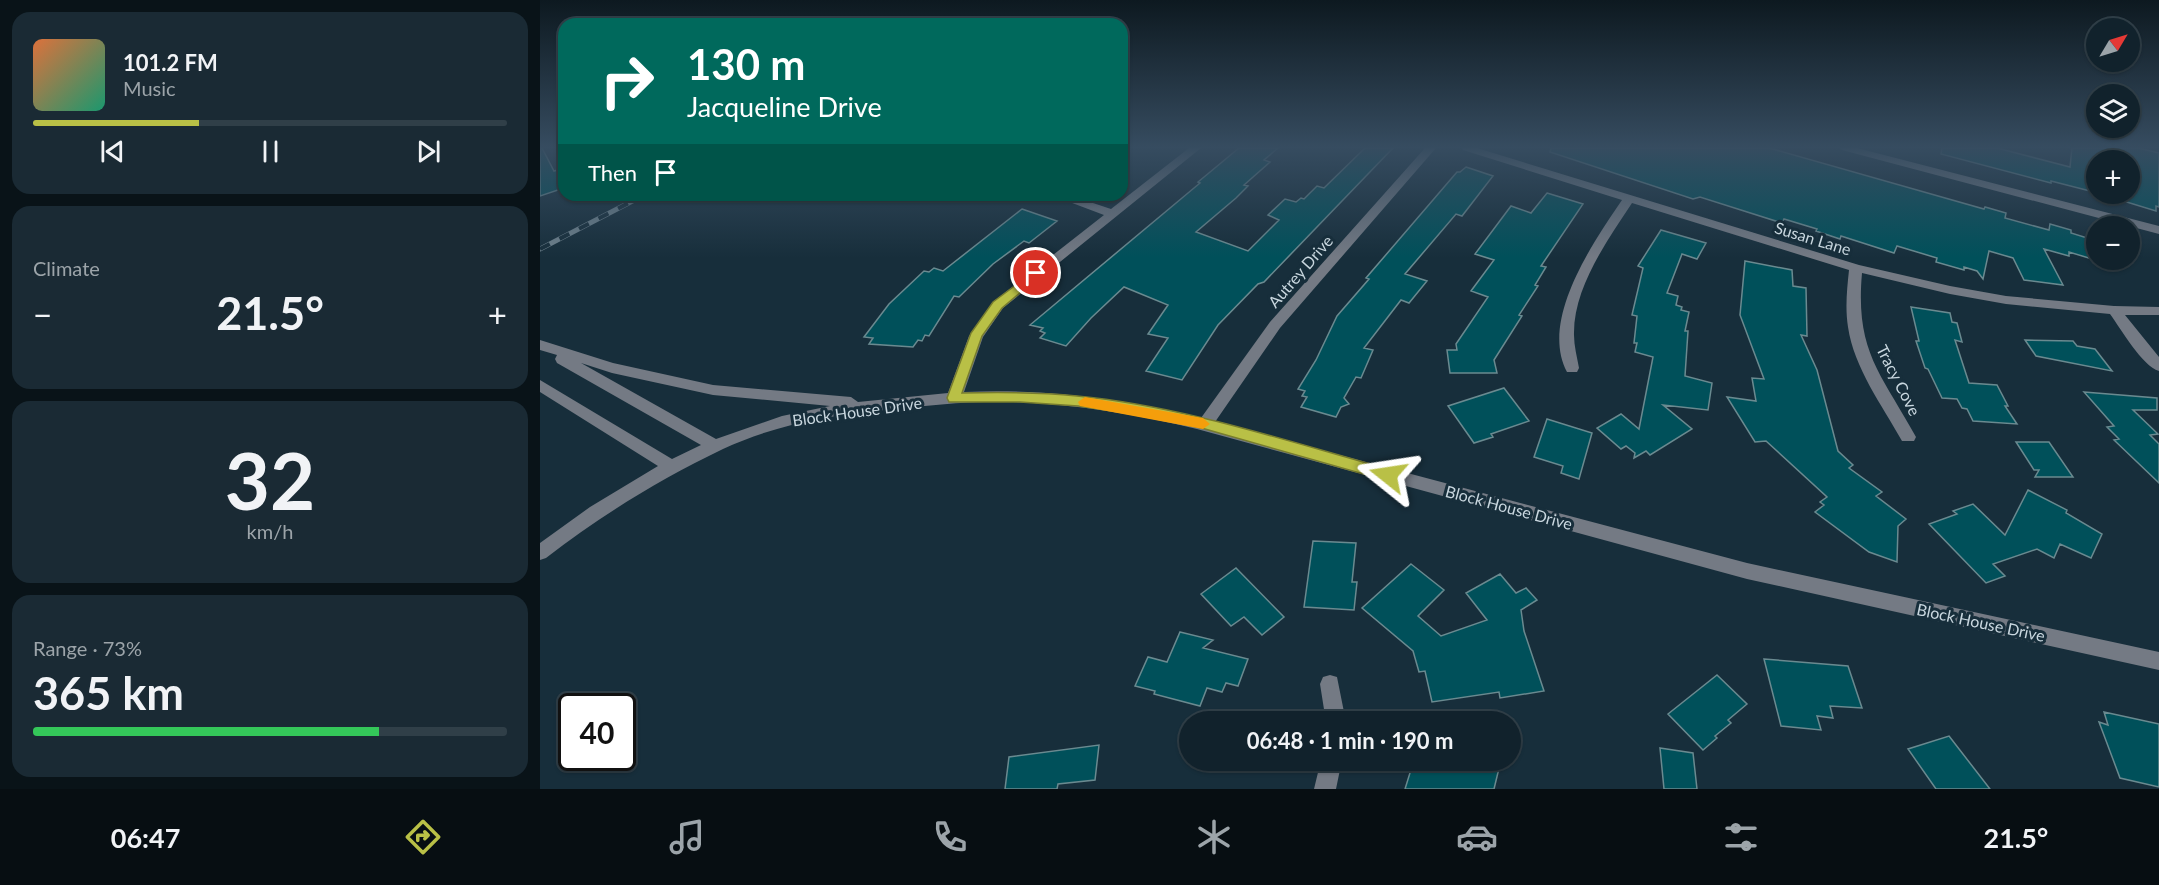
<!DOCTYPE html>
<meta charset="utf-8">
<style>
body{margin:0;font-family:Lato,sans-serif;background:#1a2a34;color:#f1f3f6;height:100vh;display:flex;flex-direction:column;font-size:22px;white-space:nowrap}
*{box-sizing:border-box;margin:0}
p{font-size:20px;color:#9ca4a9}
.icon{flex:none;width:33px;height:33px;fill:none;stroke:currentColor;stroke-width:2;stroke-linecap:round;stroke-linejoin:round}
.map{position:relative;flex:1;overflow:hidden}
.details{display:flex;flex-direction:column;gap:12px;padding:12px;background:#091318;width:540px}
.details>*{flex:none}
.guide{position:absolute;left:18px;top:18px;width:570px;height:183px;border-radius:18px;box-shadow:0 2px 4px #0004,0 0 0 2px #303f48;background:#00695c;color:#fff;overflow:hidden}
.needle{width:39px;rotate:52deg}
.tools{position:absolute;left:1546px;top:18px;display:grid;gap:12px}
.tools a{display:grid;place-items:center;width:54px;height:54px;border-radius:50%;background:#11222c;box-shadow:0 2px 4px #0004,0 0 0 2px #303f48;font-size:30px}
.speed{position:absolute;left:18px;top:693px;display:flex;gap:12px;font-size:30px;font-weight:700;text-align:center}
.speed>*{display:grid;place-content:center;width:78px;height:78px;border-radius:50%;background:#11222c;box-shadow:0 2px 4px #0004,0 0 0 2px #303f48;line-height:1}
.speed .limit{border:3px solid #111;border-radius:9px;background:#fff;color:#111}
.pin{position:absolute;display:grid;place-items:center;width:51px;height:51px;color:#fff;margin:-26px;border:3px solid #fff;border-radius:50%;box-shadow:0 2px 6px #0007}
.me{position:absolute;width:66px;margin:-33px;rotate:285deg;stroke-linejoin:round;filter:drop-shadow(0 0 4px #0008)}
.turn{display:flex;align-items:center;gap:21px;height:126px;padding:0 30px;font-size:27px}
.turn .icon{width:78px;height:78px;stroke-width:2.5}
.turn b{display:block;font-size:42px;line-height:51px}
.then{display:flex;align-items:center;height:57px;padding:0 30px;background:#0003;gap:12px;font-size:22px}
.big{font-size:45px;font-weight:700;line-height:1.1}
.details .card{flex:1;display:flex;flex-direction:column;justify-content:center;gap:9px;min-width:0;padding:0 21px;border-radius:18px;background:#1a2a34}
.details .dial{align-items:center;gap:0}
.dial b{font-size:78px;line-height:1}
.song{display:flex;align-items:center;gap:18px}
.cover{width:72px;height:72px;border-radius:9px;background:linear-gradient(135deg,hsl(20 70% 55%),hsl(160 70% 35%))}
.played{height:6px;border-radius:3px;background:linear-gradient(90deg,#b9c046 35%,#303f48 35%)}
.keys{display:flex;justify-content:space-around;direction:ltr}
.heat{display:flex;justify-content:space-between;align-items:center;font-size:33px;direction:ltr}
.charge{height:9px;border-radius:4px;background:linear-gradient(90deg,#34c759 73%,#303f48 0)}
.trip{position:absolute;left:639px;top:711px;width:342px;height:60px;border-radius:30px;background:#11222c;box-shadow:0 2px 4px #0004,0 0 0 2px #303f48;font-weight:700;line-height:60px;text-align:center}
.menu{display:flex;height:96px;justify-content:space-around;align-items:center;background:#070e12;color:#9ca4a9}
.menu .icon{width:42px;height:42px}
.menu .on{color:#b9c046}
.menu b{font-size:27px;color:#f1f3f6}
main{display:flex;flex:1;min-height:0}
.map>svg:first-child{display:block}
</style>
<main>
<section class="details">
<div class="card">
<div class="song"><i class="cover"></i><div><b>101.2 FM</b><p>Music</p></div></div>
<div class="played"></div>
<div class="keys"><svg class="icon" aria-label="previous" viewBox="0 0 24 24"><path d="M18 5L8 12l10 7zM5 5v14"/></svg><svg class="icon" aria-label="pause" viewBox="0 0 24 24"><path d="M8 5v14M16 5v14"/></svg><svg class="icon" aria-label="next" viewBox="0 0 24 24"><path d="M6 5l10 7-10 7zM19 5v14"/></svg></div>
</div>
<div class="card"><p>Climate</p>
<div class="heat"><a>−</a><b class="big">21.5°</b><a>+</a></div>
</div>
<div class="card dial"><b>32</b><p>km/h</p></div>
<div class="card"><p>Range · 73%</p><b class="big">365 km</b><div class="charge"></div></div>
</section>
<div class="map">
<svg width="1619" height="789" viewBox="0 0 1619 789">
<rect width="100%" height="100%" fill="#172e3b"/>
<path fill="#00505a" stroke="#6a8a90" stroke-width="1.5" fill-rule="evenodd" d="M 0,148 L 2,148 L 14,171 L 24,168 L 24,188 L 0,196 Z
M 699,148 L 738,148 L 724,160 L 730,162 L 704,185 L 708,186 L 696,198 L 656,232 L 708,251 L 739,220 L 728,215 L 745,199 L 756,202 L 761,198 L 764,199 L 777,186 L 784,188 L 825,148 L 853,148 L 724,282 L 718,284 L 678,325 L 642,380 L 606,371 L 628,338 L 608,334 L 628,305 L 584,287 L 551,318 L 526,346 L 500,338 L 505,333 L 500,331 L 503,328 L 490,325 L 660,183 L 658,182 Z
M 1011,148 L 1229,148 L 1444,209 L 1445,207 L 1466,213 L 1465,218 L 1509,230 L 1510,224 L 1531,230 L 1531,233 L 1557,241 L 1557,260 L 1573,260 L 1572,265 L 1529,252 L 1529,256 L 1504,249 L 1523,285 L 1484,280 L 1473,258 L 1449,251 L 1443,279 L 1437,271 L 1424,267 L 1424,270 L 1396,262 L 1397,258 L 1357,246 L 1354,253 L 1301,236 L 1300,239 L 1276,231 L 1277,229 L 1244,219 L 1242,223 L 1160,197 L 1153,199 L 1010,152 Z
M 1402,148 L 1457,148 L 1530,167 L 1532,148 L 1598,148 L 1619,153 L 1619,207 L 1616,206 L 1616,211 L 1554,192 L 1511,181 L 1511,183 L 1401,154 ZM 1557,160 L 1590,160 L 1590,194 L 1557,194 Z
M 926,167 L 953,176 L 922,216 L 916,214 L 865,274 L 887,281 L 869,303 L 861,300 L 824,348 L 833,350 L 821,378 L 816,377 L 804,398 L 809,404 L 801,407 L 796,417 L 761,407 L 767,397 L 762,396 L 765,391 L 758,389 L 776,360 L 797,316 L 829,279 L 826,278 L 917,172 L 920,172 Z
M 1007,193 L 1043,204 L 1001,266 L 1006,267 L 995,285 L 998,286 L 979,315 L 982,316 L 954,360 L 957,373 L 910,373 L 907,350 L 917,350 L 916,344 L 948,297 L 931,291 L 954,260 L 935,254 L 971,206 L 991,213 Z
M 482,209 L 517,221 L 489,243 L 484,241 L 453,264 L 419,297 L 414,296 L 389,336 L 385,335 L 382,341 L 378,340 L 373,347 L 329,344 L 333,338 L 324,337 L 349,304 L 384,271 L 389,272 L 394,268 L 403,271 Z
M 1121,230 L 1166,243 L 1157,259 L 1142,254 L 1127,293 L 1138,296 L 1136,305 L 1142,307 L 1141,310 L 1149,312 L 1145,331 L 1148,331 L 1145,376 L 1172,383 L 1168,410 L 1123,405 L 1152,429 L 1110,455 L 1106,451 L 1094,458 L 1095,453 L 1086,446 L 1081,449 L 1057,428 L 1081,414 L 1099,429 L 1113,357 L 1095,352 L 1097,343 L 1094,343 L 1097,316 L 1092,315 L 1103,268 L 1098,266 Z
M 1205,261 L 1252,270 L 1253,286 L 1266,288 L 1267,336 L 1261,335 L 1277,370 L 1298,451 L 1313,465 L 1309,468 L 1342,492 L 1336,496 L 1366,519 L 1358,526 L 1357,562 L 1329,552 L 1275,512 L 1284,505 L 1280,502 L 1287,497 L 1226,441 L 1215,442 L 1187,397 L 1216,401 L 1212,378 L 1224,379 L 1200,315 Z
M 1371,307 L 1410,313 L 1412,322 L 1417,323 L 1422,342 L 1415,340 L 1429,383 L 1457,385 L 1468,406 L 1465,406 L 1477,424 L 1433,421 L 1427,409 L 1422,408 L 1417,399 L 1402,398 L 1388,369 L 1385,368 L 1376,341 L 1379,341 Z
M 1485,340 L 1533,341 L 1537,346 L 1555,349 L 1572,371 L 1496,356 Z
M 964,388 L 989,421 L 951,434 L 953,437 L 934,443 L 908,406 Z
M 1544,392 L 1617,398 L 1617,410 L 1593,410 L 1618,434 L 1610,435 L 1619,444 L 1619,483 L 1574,440 L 1579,439 L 1567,427 L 1574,426 Z
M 1007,419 L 1052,433 L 1039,479 L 1021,473 L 1023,466 L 994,457 Z
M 1476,442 L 1509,442 L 1533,477 L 1495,477 L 1499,470 L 1494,470 Z
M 1488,490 L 1527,510 L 1526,513 L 1562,534 L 1551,558 L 1520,544 L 1514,558 L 1497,549 L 1453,564 L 1465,576 L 1446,583 L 1389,524 L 1417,514 L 1413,511 L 1433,504 L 1465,535 Z
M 773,541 L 816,543 L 812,582 L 817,582 L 814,610 L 764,607 Z
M 871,564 L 904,590 L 878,616 L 901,636 L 947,620 L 926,593 L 960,574 L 976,593 L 986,588 L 997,600 L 981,610 L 984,631 L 1004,691 L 960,698 L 959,692 L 892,702 L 885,671 L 879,672 L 873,651 L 822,608 Z
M 696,568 L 744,617 L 722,635 L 704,617 L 691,626 L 661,594 Z
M 640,632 L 673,640 L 663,648 L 708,659 L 698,686 L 686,683 L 682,692 L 667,688 L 660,706 L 614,694 L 615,691 L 595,686 L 608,657 L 627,662 Z
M 1224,659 L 1308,666 L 1322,708 L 1290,706 L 1293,718 L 1277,716 L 1281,730 L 1241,726 Z
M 1177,675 L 1207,704 L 1188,720 L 1191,723 L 1175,736 L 1177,738 L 1163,750 L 1128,714 Z
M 1564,712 L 1619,724 L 1619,787 L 1580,778 L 1559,722 L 1568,725 Z
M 1409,736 L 1450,789 L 1396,789 L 1368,749 Z
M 559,745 L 555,780 L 518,784 L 517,789 L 465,789 L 469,757 Z
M 1120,748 L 1153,753 L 1157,789 L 1124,789 Z
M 874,760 L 961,760 L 954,789 L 865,789 Z"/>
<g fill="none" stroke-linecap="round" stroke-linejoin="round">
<path fill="#747a84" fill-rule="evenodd" d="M 649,148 L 661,148 L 463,308 L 443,337 L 424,392 C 503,388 584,399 661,418 L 730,322 L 885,148 L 896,148 L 740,328 L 675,422 L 1207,563 L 1619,652 L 1619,670 L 1207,579 L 657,429 C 595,414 532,403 468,402 C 428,401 386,406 346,410 C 291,415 234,425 183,449 C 120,479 62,515 6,558 L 0,560 L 0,543 L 50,507 L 118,466 L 0,392 L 0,380 L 132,459 L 161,445 L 17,363 L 15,359 L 17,355 L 0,350 L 0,340 L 73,363 L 173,385 L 311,397 L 318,402 L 408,393 L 429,336 L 453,302 L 564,215 L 511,195 L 529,195 L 571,209 ZM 41,363 L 72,373 L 173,395 L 290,406 L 242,416 L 176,439 Z
M 922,148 L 937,148 L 1319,265 L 1410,286 L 1466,296 L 1574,306 L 1619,307 L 1619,315 L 1585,315 L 1619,357 L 1619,371 C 1602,366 1581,329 1570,314 L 1466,304 L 1410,294 L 1322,273 C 1315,352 1341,373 1376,437 L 1374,441 L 1362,441 C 1342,405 1314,368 1308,327 C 1305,308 1307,289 1309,270 L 1092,203 C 1067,241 1033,288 1034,335 C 1034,346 1037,357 1039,368 L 1037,372 L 1027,372 C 999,320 1054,241 1082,200 L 923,150 Z
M 1300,148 L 1317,148 L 1619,226 L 1619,234 L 1302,150 Z
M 790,675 L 797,677 L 806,722 L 786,722 L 780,684 L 783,677 Z
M 781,760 L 802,760 L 796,789 L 774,789 Z"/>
<g stroke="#6e818c" stroke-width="5">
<path id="rail" d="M 0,249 L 104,195"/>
</g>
<use href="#rail" stroke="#172e3b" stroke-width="4" stroke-dasharray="11" stroke-linecap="butt"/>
</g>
<linearGradient id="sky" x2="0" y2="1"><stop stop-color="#0d1920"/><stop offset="0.57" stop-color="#364c60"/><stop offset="1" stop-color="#364c60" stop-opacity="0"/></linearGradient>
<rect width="1619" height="258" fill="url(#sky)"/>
<path fill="#b9c046" stroke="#787d2e" stroke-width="1.5" d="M 496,270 L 500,271 L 500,276 L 462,308 L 442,336 L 422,393 C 461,392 498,392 537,396 C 643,406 746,441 848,469 L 853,471 L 856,475 L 853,479 L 848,481 L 665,429 L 606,416 L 538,406 L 480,402 L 409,402 L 407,398 L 431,333 L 453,302 Z"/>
<path fill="#f59e0b" d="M 545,397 L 663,418 L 670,424 L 663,429 L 540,406 L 538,402 Z"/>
<g text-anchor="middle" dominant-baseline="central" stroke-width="6" stroke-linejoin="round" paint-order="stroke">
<g font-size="16" fill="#c9d7df" stroke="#172e3b">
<text transform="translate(1273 238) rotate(17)">Susan Lane</text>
<text transform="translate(760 271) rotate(-49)">Autrey Drive</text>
<text transform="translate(1359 380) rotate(63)">Tracy Cove</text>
<text transform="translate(317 411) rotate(-8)">Block House Drive</text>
<text transform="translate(969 507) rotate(15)">Block House Drive</text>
<text transform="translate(1441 622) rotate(12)">Block House Drive</text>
</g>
</g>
</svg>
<div class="tools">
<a><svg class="needle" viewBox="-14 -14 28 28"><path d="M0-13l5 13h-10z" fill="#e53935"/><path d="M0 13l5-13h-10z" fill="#9ca4a9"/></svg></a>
<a><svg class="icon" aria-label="layers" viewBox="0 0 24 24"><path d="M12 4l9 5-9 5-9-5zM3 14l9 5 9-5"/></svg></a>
<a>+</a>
<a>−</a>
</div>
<div class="speed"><div class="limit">40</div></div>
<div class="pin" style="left:496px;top:273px;background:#d93025"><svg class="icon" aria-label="arrive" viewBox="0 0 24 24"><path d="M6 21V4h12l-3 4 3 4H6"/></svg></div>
<svg class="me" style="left:848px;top:475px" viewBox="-20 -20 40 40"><path d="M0-17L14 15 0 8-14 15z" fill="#b9c046" stroke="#fff" stroke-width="4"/></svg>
<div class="trip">06:48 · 1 min · 190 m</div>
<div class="guide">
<div class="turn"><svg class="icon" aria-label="right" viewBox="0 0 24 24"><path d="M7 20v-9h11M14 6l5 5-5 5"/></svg><div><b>130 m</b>Jacqueline Drive</div></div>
<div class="then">Then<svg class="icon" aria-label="arrive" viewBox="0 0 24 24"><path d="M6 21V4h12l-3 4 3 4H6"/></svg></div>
</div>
</div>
</main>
<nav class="menu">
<b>06:47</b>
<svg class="icon on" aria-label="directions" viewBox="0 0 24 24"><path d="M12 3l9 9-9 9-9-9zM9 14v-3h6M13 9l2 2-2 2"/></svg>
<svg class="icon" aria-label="music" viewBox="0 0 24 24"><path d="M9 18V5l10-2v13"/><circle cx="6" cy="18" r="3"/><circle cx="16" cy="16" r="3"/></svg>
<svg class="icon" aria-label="phone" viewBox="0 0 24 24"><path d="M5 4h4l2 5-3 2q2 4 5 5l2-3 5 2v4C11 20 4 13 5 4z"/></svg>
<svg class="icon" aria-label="climate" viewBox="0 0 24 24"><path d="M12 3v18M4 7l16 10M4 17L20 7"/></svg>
<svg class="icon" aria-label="car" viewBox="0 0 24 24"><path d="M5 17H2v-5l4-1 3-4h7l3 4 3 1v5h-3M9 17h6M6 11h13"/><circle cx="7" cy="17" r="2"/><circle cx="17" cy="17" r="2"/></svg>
<svg class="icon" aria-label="filters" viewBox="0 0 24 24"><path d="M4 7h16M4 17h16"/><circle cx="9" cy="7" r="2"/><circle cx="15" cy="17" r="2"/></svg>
<b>21.5°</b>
</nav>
